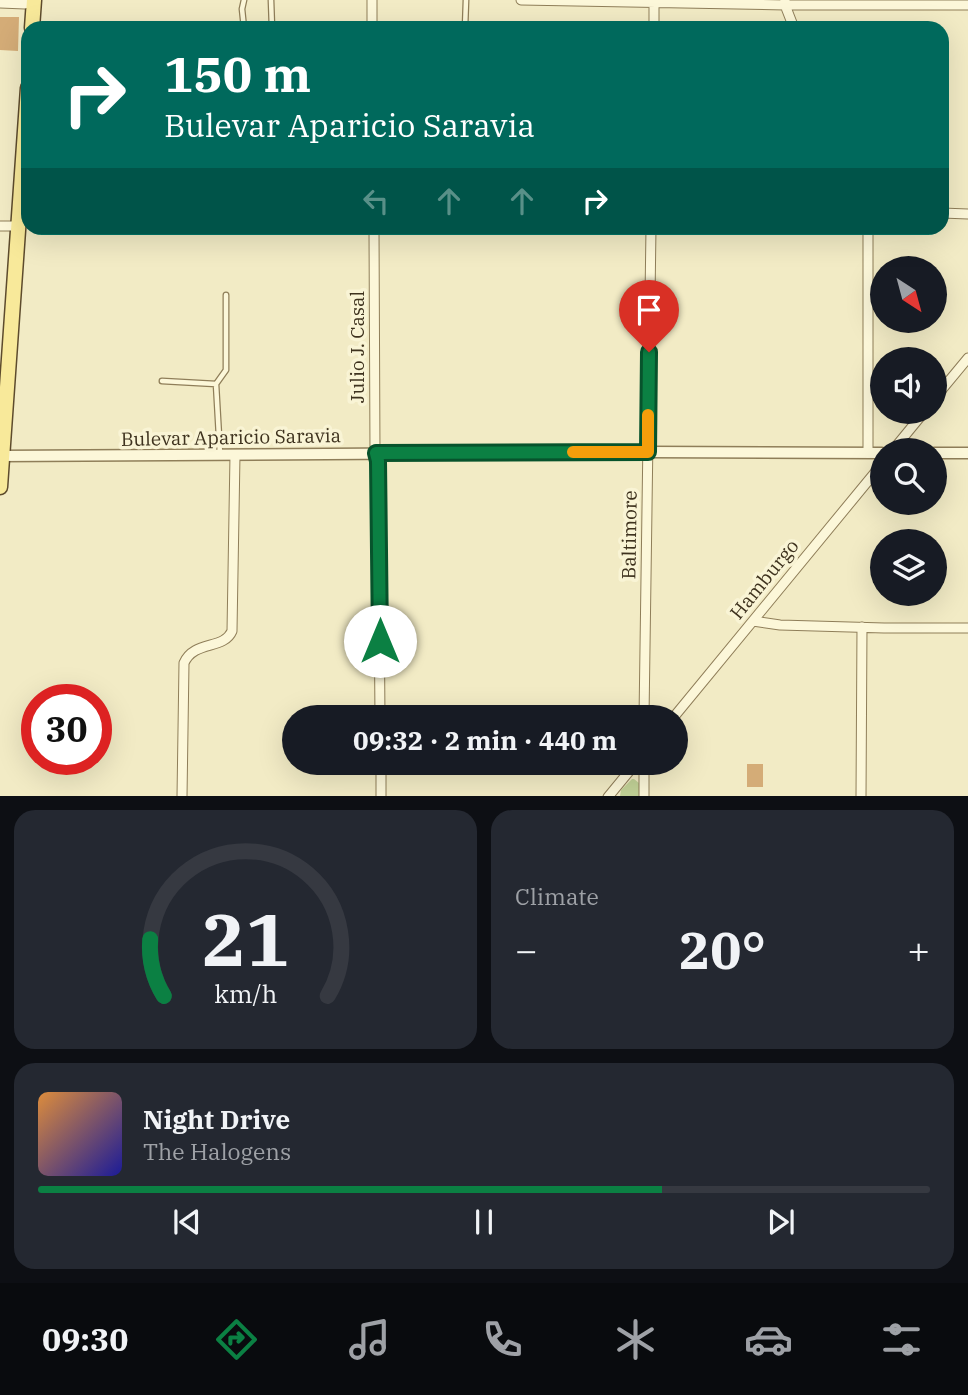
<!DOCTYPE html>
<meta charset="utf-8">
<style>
body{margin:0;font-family:"IBM Plex Serif",serif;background:#242831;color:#f1f3f6;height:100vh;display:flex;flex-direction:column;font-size:26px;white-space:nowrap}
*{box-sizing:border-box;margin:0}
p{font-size:23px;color:#9ea1a6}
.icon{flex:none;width:38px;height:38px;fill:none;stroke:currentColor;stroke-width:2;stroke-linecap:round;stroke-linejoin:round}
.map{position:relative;height:796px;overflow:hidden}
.drawer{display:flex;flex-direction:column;gap:14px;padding:14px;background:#0d0f14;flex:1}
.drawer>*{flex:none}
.hud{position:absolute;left:21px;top:21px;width:928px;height:214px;border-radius:21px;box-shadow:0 7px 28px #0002;background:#00695c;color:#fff;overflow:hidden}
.needle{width:46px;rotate:144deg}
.controls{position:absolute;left:870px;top:256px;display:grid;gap:14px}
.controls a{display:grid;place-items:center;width:77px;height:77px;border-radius:50%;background:#171b24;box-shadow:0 7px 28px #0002;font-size:35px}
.speed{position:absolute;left:21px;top:684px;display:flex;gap:14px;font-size:35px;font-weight:700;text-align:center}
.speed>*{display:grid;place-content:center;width:91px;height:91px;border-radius:50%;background:#171b24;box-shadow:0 7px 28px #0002;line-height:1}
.speed .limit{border:10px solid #d22;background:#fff;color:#111}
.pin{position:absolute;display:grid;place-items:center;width:60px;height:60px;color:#fff;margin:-72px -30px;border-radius:50% 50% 50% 0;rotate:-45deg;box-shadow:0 0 7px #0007}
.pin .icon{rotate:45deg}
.me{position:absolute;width:77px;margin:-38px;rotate:0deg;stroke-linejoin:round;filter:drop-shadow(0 0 5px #0008)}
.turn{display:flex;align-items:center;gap:24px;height:147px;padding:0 28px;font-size:32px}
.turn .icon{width:91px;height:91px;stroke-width:2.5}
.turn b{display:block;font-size:49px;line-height:60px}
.lanes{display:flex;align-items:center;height:66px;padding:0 28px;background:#0003;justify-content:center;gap:35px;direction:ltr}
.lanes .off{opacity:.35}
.big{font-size:52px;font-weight:700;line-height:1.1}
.drawer .widget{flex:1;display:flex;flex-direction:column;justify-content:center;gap:10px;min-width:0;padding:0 24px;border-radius:21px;background:#242831}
.drawer .dial{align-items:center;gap:0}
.dial svg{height:182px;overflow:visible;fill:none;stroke:#363941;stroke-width:7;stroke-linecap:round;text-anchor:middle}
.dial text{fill:#f1f3f6;stroke:none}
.song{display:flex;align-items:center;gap:21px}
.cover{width:84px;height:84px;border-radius:10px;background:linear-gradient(135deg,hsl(30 70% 55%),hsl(240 70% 35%))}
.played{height:7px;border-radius:4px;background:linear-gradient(90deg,#0b8043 70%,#363941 70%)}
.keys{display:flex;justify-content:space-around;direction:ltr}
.heat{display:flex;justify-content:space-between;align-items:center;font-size:38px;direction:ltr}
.drawer .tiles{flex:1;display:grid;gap:14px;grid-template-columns:1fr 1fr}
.widget:last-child{grid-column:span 2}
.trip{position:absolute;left:282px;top:705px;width:406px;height:70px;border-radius:35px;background:#171b24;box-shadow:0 7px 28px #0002;font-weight:700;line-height:70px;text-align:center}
.dock{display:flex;height:112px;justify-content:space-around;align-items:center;background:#090b0e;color:#9ea1a6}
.dock .icon{width:49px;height:49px}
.dock .selected{color:#0b8043}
.dock b{font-size:32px;color:#f1f3f6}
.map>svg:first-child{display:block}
</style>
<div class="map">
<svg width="968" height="797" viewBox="0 0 968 797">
<rect width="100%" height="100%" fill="#f2ebc5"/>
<path fill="#c2d297" d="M 632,779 L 634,779 L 639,783 L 639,796 L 620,796 L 621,790 Z"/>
<path fill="#d4ac77" d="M 0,17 L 19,17 L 18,51 L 0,50 Z
M 747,764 L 763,764 L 763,787 L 747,787 Z"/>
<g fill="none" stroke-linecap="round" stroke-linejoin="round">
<g stroke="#8f7e59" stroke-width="7">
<path id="service" d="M 244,0 L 242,9 L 244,28
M 271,0 L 272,28
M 465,28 L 466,0
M 162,381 L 216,384
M 220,454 L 216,384 L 226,370 L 226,295"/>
</g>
<g stroke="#8f7e59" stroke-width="11">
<path id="minor" d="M 372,0 L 372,28
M 521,0 L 785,5 L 968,5
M 785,0 L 785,5 L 794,28
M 0,3 L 25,4 L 34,0
M 654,28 L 654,0
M 942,213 L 968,214
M 0,226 L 18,226
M 374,228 L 375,453 L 378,461 L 380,718
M 868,228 L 868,453
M 934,399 L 968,358
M 893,450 L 925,411
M 753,621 L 780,625 L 884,628 L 968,628
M 644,718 L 651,228
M 673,718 L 882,464
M 381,763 L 381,797
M 644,763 L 644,797
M 182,797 L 184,663 C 194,640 224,650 232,631 L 235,455
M 608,797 L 636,763
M 861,797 L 862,627"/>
</g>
<g stroke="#8f7e59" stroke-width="13">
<path id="tertiary" d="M 934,453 L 968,453
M 0,456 L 648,452 L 882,453"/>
</g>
<g stroke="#5d4b2d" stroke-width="17">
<path id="primary" d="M 32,28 L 34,0
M 0,487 L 28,88"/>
</g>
<use href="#service" stroke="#fcf7d9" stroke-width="4.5"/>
<use href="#minor" stroke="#fcf7d9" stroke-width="9"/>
<use href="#tertiary" stroke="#fcf7d9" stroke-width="10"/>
<use href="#primary" stroke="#f8e99a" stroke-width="14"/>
</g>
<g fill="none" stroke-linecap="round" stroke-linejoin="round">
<g stroke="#07532c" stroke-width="18">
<path id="route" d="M 380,641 L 378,461 L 376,453 L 648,452 L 649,352"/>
</g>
<use href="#route" stroke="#0b8043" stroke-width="12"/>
<path stroke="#f59e0b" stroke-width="12" d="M 573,452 L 648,452 L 648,415"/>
</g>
<g text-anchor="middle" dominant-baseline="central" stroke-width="7" stroke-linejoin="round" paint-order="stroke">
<g font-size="19" fill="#3e321e" stroke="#f9f4d5">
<text transform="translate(357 347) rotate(-90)">Julio J. Casal</text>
<text transform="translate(231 437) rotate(-1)">Bulevar Aparicio Saravia</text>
<text transform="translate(629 535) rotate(-89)">Baltimore</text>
<text transform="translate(764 579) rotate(-51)">Hamburgo</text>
</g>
</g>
</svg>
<div class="controls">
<a><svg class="needle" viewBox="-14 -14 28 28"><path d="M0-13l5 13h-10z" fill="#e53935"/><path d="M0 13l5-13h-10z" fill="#9ea1a6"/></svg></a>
<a><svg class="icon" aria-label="sound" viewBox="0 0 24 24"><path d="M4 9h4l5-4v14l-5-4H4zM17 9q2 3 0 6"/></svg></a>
<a><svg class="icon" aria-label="search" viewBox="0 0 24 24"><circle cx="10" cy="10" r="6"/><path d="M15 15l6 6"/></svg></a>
<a><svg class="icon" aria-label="layers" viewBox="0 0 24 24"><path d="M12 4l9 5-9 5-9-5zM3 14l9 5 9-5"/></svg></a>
</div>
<div class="speed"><div class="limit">30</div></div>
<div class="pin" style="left:649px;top:352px;background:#d93025"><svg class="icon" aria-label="arrive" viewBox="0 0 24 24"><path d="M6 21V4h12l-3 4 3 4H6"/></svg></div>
<svg class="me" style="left:380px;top:641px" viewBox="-20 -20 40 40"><circle r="19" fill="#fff"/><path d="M0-13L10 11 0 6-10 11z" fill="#0b8043"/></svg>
<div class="trip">09:32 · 2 min · 440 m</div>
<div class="hud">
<div class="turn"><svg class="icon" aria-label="right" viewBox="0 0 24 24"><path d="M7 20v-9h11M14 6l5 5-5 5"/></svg><div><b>150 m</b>Bulevar Aparicio Saravia</div></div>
<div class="lanes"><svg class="icon off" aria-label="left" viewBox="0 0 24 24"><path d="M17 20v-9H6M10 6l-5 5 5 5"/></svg><svg class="icon off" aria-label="ahead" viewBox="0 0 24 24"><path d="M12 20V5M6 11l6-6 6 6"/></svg><svg class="icon off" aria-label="ahead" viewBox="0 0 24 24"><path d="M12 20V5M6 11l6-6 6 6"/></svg><svg class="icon" aria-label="right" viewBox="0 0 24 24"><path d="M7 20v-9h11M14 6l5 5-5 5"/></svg></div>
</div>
</div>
<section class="drawer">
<div class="tiles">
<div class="widget dial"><svg viewBox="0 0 100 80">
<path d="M14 69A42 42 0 1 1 86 69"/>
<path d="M14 69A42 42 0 0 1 8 44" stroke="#0b8043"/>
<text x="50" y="56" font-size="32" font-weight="700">21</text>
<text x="50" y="72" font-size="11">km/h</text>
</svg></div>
<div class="widget"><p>Climate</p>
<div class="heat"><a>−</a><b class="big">20°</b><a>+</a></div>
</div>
<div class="widget">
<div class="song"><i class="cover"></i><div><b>Night Drive</b><p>The Halogens</p></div></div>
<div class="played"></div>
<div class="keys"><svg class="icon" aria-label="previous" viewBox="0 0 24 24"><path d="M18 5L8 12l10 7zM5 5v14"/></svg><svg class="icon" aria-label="pause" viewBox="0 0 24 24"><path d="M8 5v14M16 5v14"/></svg><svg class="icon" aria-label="next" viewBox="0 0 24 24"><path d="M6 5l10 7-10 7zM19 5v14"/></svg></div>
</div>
</div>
</section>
<nav class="dock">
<b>09:30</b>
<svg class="icon selected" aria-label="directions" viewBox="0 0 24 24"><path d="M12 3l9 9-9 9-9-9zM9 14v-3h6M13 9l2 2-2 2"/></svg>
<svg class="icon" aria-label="music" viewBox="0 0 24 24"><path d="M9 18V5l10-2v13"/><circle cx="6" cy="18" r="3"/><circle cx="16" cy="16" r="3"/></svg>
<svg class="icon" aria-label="phone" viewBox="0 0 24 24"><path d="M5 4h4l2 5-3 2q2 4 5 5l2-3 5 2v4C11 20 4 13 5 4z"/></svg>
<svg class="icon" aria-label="climate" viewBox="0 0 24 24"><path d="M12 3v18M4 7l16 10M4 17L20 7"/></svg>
<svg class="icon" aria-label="car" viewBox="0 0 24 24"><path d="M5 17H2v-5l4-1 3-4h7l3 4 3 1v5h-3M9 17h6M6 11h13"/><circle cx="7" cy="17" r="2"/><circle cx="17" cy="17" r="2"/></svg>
<svg class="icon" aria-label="filters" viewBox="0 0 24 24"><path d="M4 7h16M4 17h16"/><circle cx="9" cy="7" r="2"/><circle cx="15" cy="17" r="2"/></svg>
</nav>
